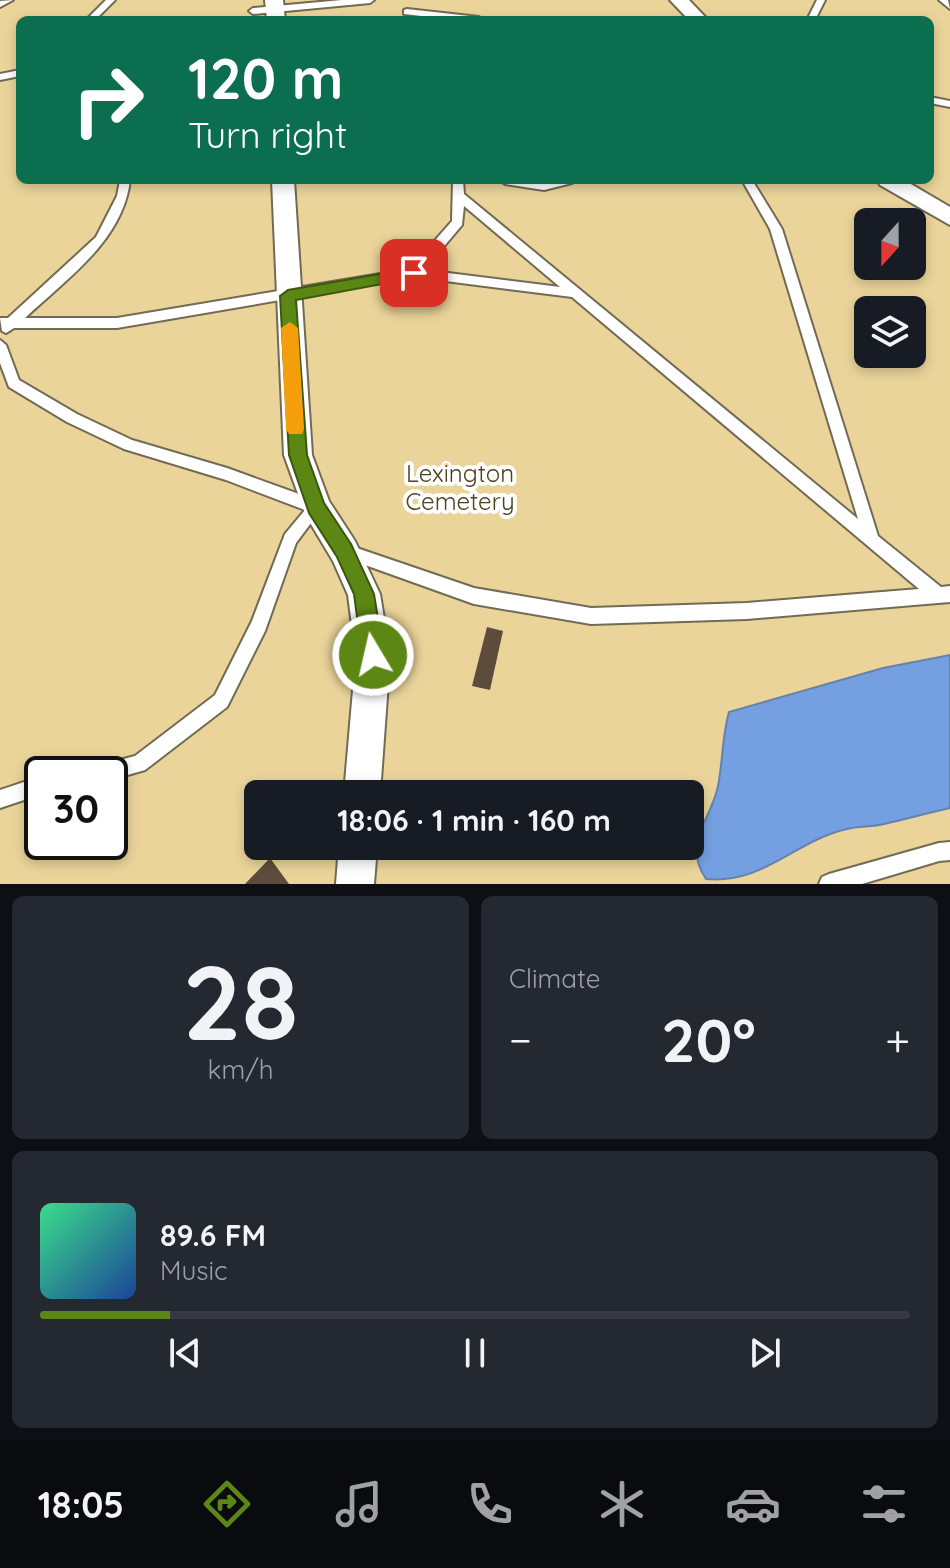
<!DOCTYPE html>
<meta charset="utf-8">
<style>
body{margin:0;font-family:Quicksand,sans-serif;background:#242831;color:#f1f3f6;height:100vh;display:flex;flex-direction:column;font-size:30px;white-space:nowrap}
*{box-sizing:border-box;margin:0}
p{font-size:26px;color:#9ea1a6}
.icon{flex:none;width:44px;height:44px;fill:none;stroke:currentColor;stroke-width:2;stroke-linecap:round;stroke-linejoin:round}
.map{position:relative;height:884px;overflow:hidden}
.details{display:flex;flex-direction:column;gap:12px;padding:12px;background:#0d0f14;flex:1}
.details>*{flex:none}
.guide{position:absolute;left:16px;top:16px;width:918px;height:168px;border-radius:12px;box-shadow:0 4px 12px #0003;background:#0b6e4f;color:#fff;overflow:hidden}
.needle{width:52px;rotate:201deg}
.controls{position:absolute;left:854px;top:208px;display:grid;gap:16px}
.controls a{display:grid;place-items:center;width:72px;height:72px;border-radius:12px;background:#171b24;box-shadow:0 4px 12px #0003;font-size:40px}
.speed{position:absolute;left:24px;top:756px;display:flex;gap:16px;font-size:40px;font-weight:700;text-align:center}
.speed>*{display:grid;place-content:center;width:104px;height:104px;border-radius:50%;background:#171b24;box-shadow:0 4px 12px #0003;line-height:1}
.speed .limit{border:4px solid #111;border-radius:12px;background:#fff;color:#111}
.pin{position:absolute;display:grid;place-items:center;width:68px;height:68px;color:#fff;margin:-34px;border-radius:16px;box-shadow:0 4px 12px #0006}
.me{position:absolute;width:88px;margin:-44px;rotate:351deg;stroke-linejoin:round;filter:drop-shadow(0 0 6px #0008)}
.turn{display:flex;align-items:center;gap:28px;height:168px;padding:0 40px;font-size:36px}
.turn .icon{width:104px;height:104px;stroke-width:2.5}
.turn b{display:block;font-size:56px;line-height:68px}
.big{font-size:60px;font-weight:700;line-height:1.1}
.details .widget{flex:1;display:flex;flex-direction:column;justify-content:center;gap:12px;min-width:0;padding:0 28px;border-radius:12px;background:#242831}
.details .dial{align-items:center;gap:0}
.dial b{font-size:104px;line-height:1}
.song{display:flex;align-items:center;gap:24px}
.cover{width:96px;height:96px;border-radius:12px;background:linear-gradient(135deg,hsl(150 70% 55%),hsl(220 70% 35%))}
.played{height:8px;border-radius:4px;background:linear-gradient(90deg,#5d8714 15%,#363941 15%)}
.keys{display:flex;justify-content:space-around;direction:ltr}
.heat{display:flex;justify-content:space-between;align-items:center;font-size:44px;direction:ltr}
.details .tiles{flex:1;display:grid;gap:12px;grid-template-columns:1fr 1fr}
.widget:last-child{grid-column:span 2}
.trip{position:absolute;left:244px;top:780px;width:460px;height:80px;border-radius:12px;background:#171b24;box-shadow:0 4px 12px #0003;font-weight:700;line-height:80px;text-align:center}
.dock{display:flex;height:128px;justify-content:space-around;align-items:center;background:#090b0e;color:#9ea1a6}
.dock .icon{width:56px;height:56px}
.dock .current{color:#5d8714}
.dock b{font-size:36px;color:#f1f3f6}
.map>svg:first-child{display:block}
</style>
<div class="map">
<svg width="950" height="884" viewBox="0 0 950 884">
<rect width="100%" height="100%" fill="#ece3cb"/>
<path fill="#ead49a" fill-rule="evenodd" d="M 0,0 L 950,0 L 950,884 L 0,884 ZM 20,20 L 930,20 L 930,180 L 20,180 ZM 868,222 L 912,222 L 912,266 L 868,266 ZM 868,310 L 912,310 L 912,354 L 868,354 ZM 42,774 L 110,774 L 110,842 L 42,842 ZM 258,794 L 690,794 L 690,846 L 258,846 Z"/>
<path fill="#74a0e1" stroke="#6482ad" stroke-width="2" d="M 950,655 L 950,808 C 928,813 906,819 884,824 C 872,827 859,826 847,829 C 794,841 765,884 706,879 C 681,841 711,822 718,786 C 723,761 722,736 729,712 L 883,668 Z"/>
<path fill="#5d4c3c" d="M 487,627 L 503,631 L 490,690 L 472,686 Z
M 270,858 L 289,884 L 245,884 Z"/>
<g fill="none" stroke-linecap="round" stroke-linejoin="round">
<g stroke="#726a54" stroke-width="4">
<path id="service" d="M 13,0 L 0,7 L 0,1 Z
M 106,0 L 115,0 L 95,20 L 86,20 Z
M 342,0 L 374,0 L 370,3 L 253,14 L 249,11 L 253,8 Z
M 817,0 L 825,0 L 815,20 L 807,20 Z
M 939,0 L 948,0 L 950,9 Z
M 407,9 L 479,17 L 483,20 L 455,20 L 404,14 L 404,10 Z
M 20,70 L 20,76 L 0,80 L 0,74 Z
M 930,97 L 950,101 L 950,107 L 930,103 Z
M 120,180 L 130,180 C 123,241 66,279 25,318 L 117,318 L 410,269 L 452,221 L 453,180 L 463,180 L 464,194 L 858,519 L 770,229 L 742,180 L 752,180 L 782,229 L 878,536 L 941,587 L 950,586 L 950,602 L 747,619 L 591,624 L 474,604 L 340,556 L 337,551 L 340,546 L 345,544 L 474,588 L 591,608 L 747,603 L 919,589 L 572,297 L 414,277 L 117,328 L 14,328 L 6,333 L 2,331 L 0,318 L 8,318 L 96,237 L 117,196 ZM 464,206 L 560,287 L 424,270 L 462,225 Z
M 500,180 L 544,182 L 573,180 L 572,183 L 544,190 L 505,184 Z
M 0,340 L 6,345 L 19,380 L 77,414 L 132,440 L 227,468 L 321,502 L 323,507 L 296,543 L 265,631 L 227,707 L 145,770 L 110,780 L 110,774 L 86,774 L 89,768 L 135,756 L 215,695 L 252,621 L 285,534 L 305,510 L 226,480 L 124,449 L 67,422 L 9,387 L 0,363 Z
M 42,776 L 42,794 L 0,808 L 0,790 Z
M 950,842 L 950,860 L 939,861 L 862,884 L 819,884 L 822,877 L 829,874 L 939,843 Z"/>
</g>
<g stroke="#726a54" stroke-width="4">
<path id="minor" d="M 265,0 L 283,0 L 285,20 L 267,20 Z
M 670,0 L 689,0 L 708,20 L 689,20 Z
M 272,180 L 294,180 L 312,455 L 329,501 L 355,541 L 380,594 L 390,655 L 380,794 L 344,794 L 356,655 L 348,595 L 333,561 L 306,516 L 284,455 Z
M 877,180 L 904,180 L 950,207 L 950,225 L 880,185 Z
M 339,846 L 377,846 L 374,884 L 336,884 Z"/>
</g>
<use href="#service" fill="#fff" fill-rule="evenodd"/>
<use href="#minor" fill="#fff" fill-rule="evenodd"/>
</g>
<path fill="#5d8714" stroke="#3c580d" stroke-width="2" d="M 414,268 L 420,269 L 420,277 L 296,300 L 307,455 L 324,503 L 351,544 L 374,594 L 384,655 L 381,663 L 373,666 L 366,663 L 362,655 L 354,594 L 337,557 L 309,513 L 289,455 L 280,296 L 288,290 Z"/>
<path fill="#f59e0b" d="M 290,322 L 298,328 L 304,429 L 302,434 L 289,434 L 286,429 L 281,328 Z"/>
<g text-anchor="middle" dominant-baseline="central" stroke-width="8" stroke-linejoin="round" paint-order="stroke">
<g font-size="24" fill="#4e411e" stroke="#fff">
<text x="460" y="473">Lexington<tspan x="460" dy="28">Cemetery</tspan></text>
</g>
</g>
</svg>
<div class="controls">
<a><svg class="needle" viewBox="-14 -14 28 28"><path d="M0-13l5 13h-10z" fill="#e53935"/><path d="M0 13l5-13h-10z" fill="#9ea1a6"/></svg></a>
<a><svg class="icon" aria-label="layers" viewBox="0 0 24 24"><path d="M12 4l9 5-9 5-9-5zM3 14l9 5 9-5"/></svg></a>
</div>
<div class="speed"><div class="limit">30</div></div>
<div class="pin" style="left:414px;top:273px;background:#d93025"><svg class="icon" aria-label="arrive" viewBox="0 0 24 24"><path d="M6 21V4h12l-3 4 3 4H6"/></svg></div>
<svg class="me" style="left:373px;top:655px" viewBox="-20 -20 40 40"><circle r="17" fill="#5d8714" stroke="#fff" stroke-width="3"/><path d="M0-11L8 9 0 5-8 9z" fill="#fff"/></svg>
<div class="trip">18:06 · 1 min · 160 m</div>
<div class="guide">
<div class="turn"><svg class="icon" aria-label="right" viewBox="0 0 24 24"><path d="M7 20v-9h11M14 6l5 5-5 5"/></svg><div><b>120 m</b>Turn right</div></div>
</div>
</div>
<section class="details">
<div class="tiles">
<div class="widget dial"><b>28</b><p>km/h</p></div>
<div class="widget"><p>Climate</p>
<div class="heat"><a>−</a><b class="big">20°</b><a>+</a></div>
</div>
<div class="widget">
<div class="song"><i class="cover"></i><div><b>89.6 FM</b><p>Music</p></div></div>
<div class="played"></div>
<div class="keys"><svg class="icon" aria-label="previous" viewBox="0 0 24 24"><path d="M18 5L8 12l10 7zM5 5v14"/></svg><svg class="icon" aria-label="pause" viewBox="0 0 24 24"><path d="M8 5v14M16 5v14"/></svg><svg class="icon" aria-label="next" viewBox="0 0 24 24"><path d="M6 5l10 7-10 7zM19 5v14"/></svg></div>
</div>
</div>
</section>
<nav class="dock">
<b>18:05</b>
<svg class="icon current" aria-label="directions" viewBox="0 0 24 24"><path d="M12 3l9 9-9 9-9-9zM9 14v-3h6M13 9l2 2-2 2"/></svg>
<svg class="icon" aria-label="music" viewBox="0 0 24 24"><path d="M9 18V5l10-2v13"/><circle cx="6" cy="18" r="3"/><circle cx="16" cy="16" r="3"/></svg>
<svg class="icon" aria-label="phone" viewBox="0 0 24 24"><path d="M5 4h4l2 5-3 2q2 4 5 5l2-3 5 2v4C11 20 4 13 5 4z"/></svg>
<svg class="icon" aria-label="climate" viewBox="0 0 24 24"><path d="M12 3v18M4 7l16 10M4 17L20 7"/></svg>
<svg class="icon" aria-label="car" viewBox="0 0 24 24"><path d="M5 17H2v-5l4-1 3-4h7l3 4 3 1v5h-3M9 17h6M6 11h13"/><circle cx="7" cy="17" r="2"/><circle cx="17" cy="17" r="2"/></svg>
<svg class="icon" aria-label="filters" viewBox="0 0 24 24"><path d="M4 7h16M4 17h16"/><circle cx="9" cy="7" r="2"/><circle cx="15" cy="17" r="2"/></svg>
</nav>
